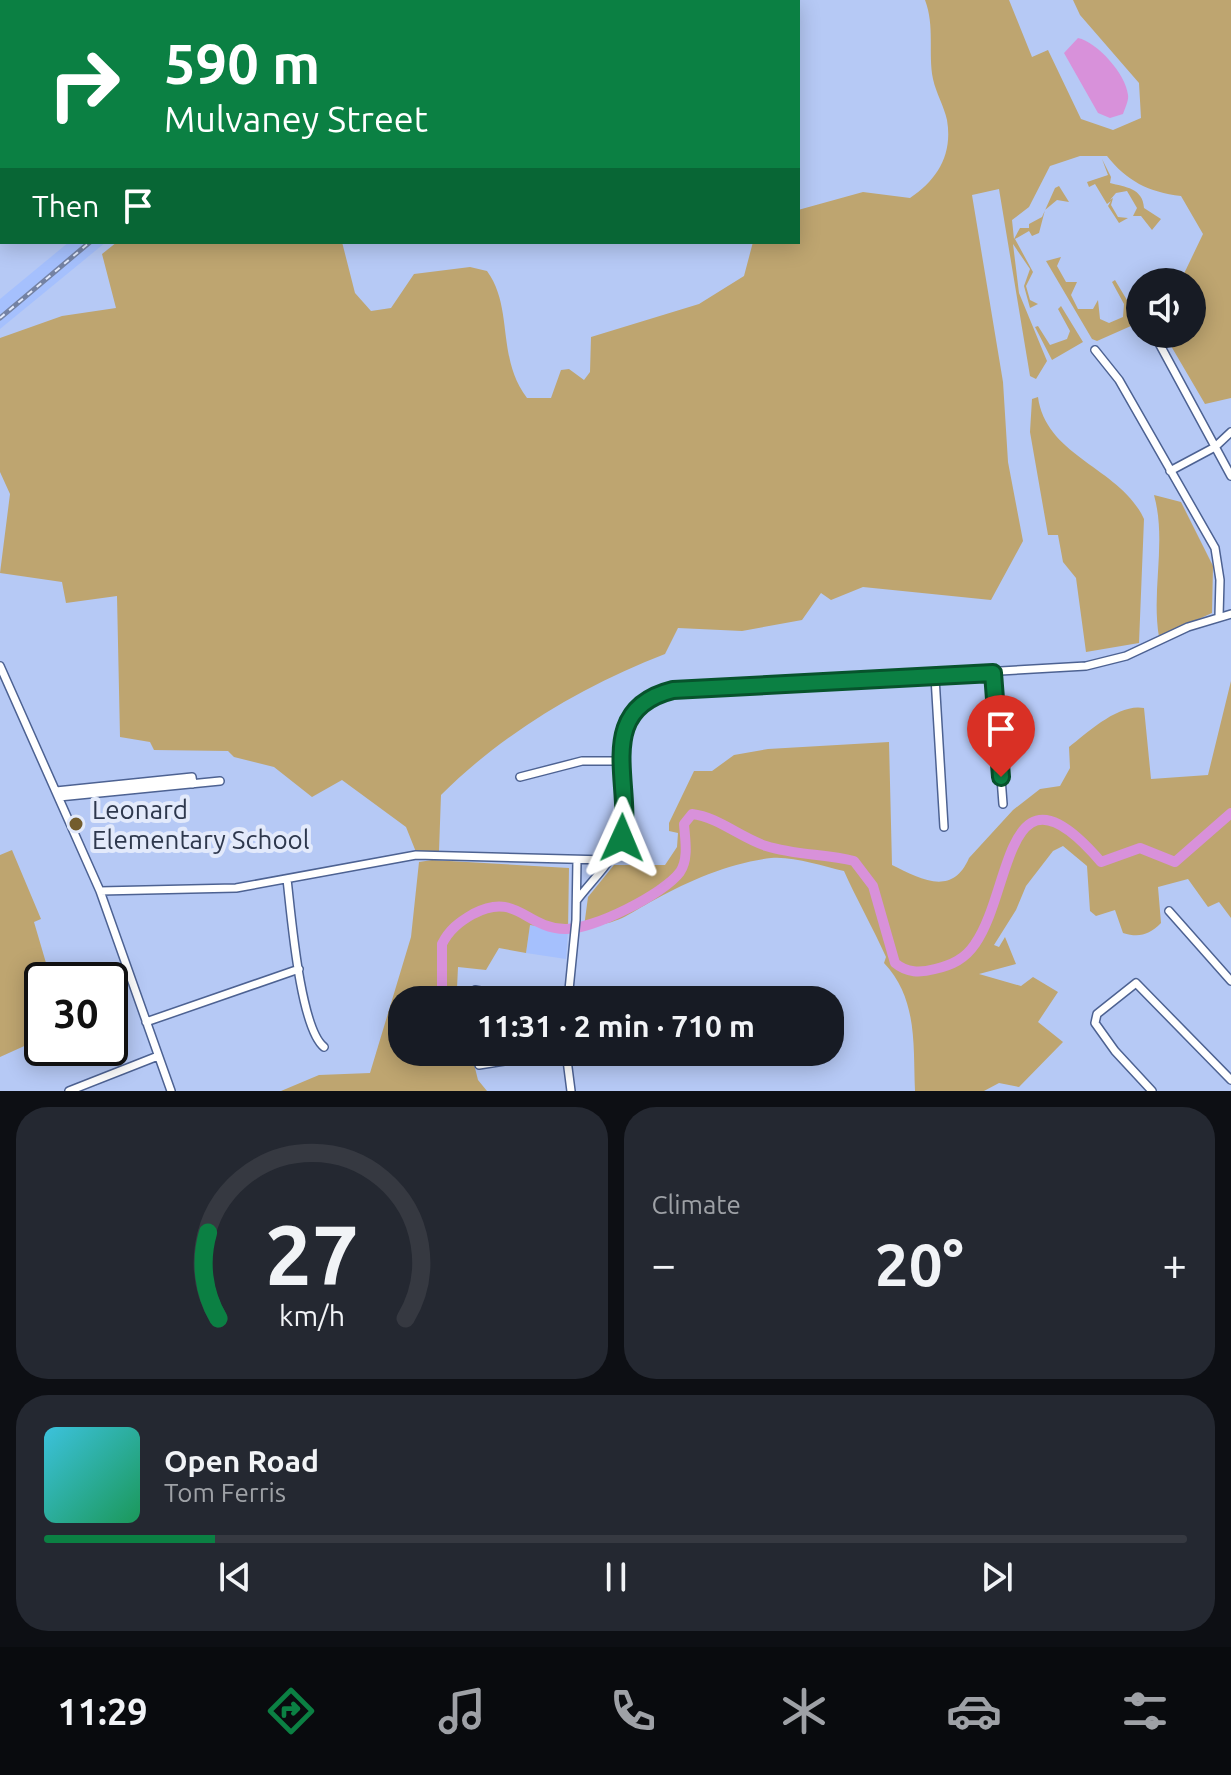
<!DOCTYPE html>
<meta charset="utf-8">
<style>
body{margin:0;font-family:Ubuntu,sans-serif;background:#242831;color:#f1f3f6;height:100vh;display:flex;flex-direction:column;font-size:30px;white-space:nowrap}
*{box-sizing:border-box;margin:0}
p{font-size:26px;color:#9ea1a6}
.icon{flex:none;width:44px;height:44px;fill:none;stroke:currentColor;stroke-width:2;stroke-linecap:round;stroke-linejoin:round}
.map{position:relative;height:1091px;overflow:hidden}
.drawer{display:flex;flex-direction:column;gap:16px;padding:16px;background:#0d0f14;flex:1}
.drawer>*{flex:none}
.top-card{position:absolute;left:0px;top:0px;width:800px;height:244px;box-shadow:0 4px 20px #0003;background:#0b8043;color:#fff;overflow:hidden}
.controls{position:absolute;left:1126px;top:268px;display:grid;gap:16px}
.controls a{display:grid;place-items:center;width:80px;height:80px;border-radius:50%;background:#171b24;box-shadow:0 4px 20px #0003;font-size:40px}
.speed{position:absolute;left:24px;top:962px;display:flex;gap:16px;font-size:40px;font-weight:700;text-align:center}
.speed>*{display:grid;place-content:center;width:104px;height:104px;border-radius:50%;background:#171b24;box-shadow:0 4px 20px #0003;line-height:1}
.speed .limit{border:4px solid #111;border-radius:12px;background:#fff;color:#111}
.pin{position:absolute;display:grid;place-items:center;width:68px;height:68px;color:#fff;margin:-82px -34px;border-radius:50% 50% 50% 0;rotate:-45deg;box-shadow:0 0 8px #0007}
.pin .icon{rotate:45deg}
.me{position:absolute;width:88px;margin:-44px;rotate:1deg;stroke-linejoin:round;filter:drop-shadow(0 0 6px #0008)}
.turn{display:flex;align-items:center;gap:28px;height:168px;padding:0 32px;font-size:36px}
.turn .icon{width:104px;height:104px;stroke-width:2.5}
.turn b{display:block;font-size:56px;line-height:68px}
.then{display:flex;align-items:center;height:76px;padding:0 32px;background:#0003;gap:16px;font-size:30px}
.big{font-size:60px;font-weight:700;line-height:1.1}
.drawer .widget{flex:1;display:flex;flex-direction:column;justify-content:center;gap:12px;min-width:0;padding:0 28px;border-radius:32px;background:#242831}
.drawer .dial{align-items:center;gap:0}
.dial svg{height:208px;overflow:visible;fill:none;stroke:#363941;stroke-width:7;stroke-linecap:round;text-anchor:middle}
.dial text{fill:#f1f3f6;stroke:none}
.song{display:flex;align-items:center;gap:24px}
.cover{width:96px;height:96px;border-radius:12px;background:linear-gradient(135deg,hsl(190 70% 55%),hsl(150 70% 35%))}
.played{height:8px;border-radius:4px;background:linear-gradient(90deg,#0b8043 15%,#363941 15%)}
.keys{display:flex;justify-content:space-around;direction:ltr}
.heat{display:flex;justify-content:space-between;align-items:center;font-size:44px;direction:ltr}
.drawer .tiles{flex:1;display:grid;gap:16px;grid-template-columns:1fr 1fr}
.widget:last-child{grid-column:span 2}
.trip{position:absolute;left:388px;top:986px;width:456px;height:80px;border-radius:32px;background:#171b24;box-shadow:0 4px 20px #0003;font-weight:700;line-height:80px;text-align:center}
.dock{display:flex;height:128px;justify-content:space-around;align-items:center;background:#090b0e;color:#9ea1a6}
.dock .icon{width:56px;height:56px}
.dock .active{color:#0b8043}
.dock b{font-size:36px;color:#f1f3f6}
.map>svg:first-child{display:block}
</style>
<div class="map">
<svg width="1231" height="1091" viewBox="0 0 1231 1091">
<rect width="100%" height="100%" fill="#b6c9f5"/>
<path fill="#a5c0fd" d="M 69,242 L 106,242 L 0,329 L 0,299 Z
M 530,925 L 568,931 L 566,959 L 526,953 Z"/>
<path fill="#bea570" d="M 925,0 L 1009,0 L 1032,57 L 1048,50 L 1081,119 L 1113,130 L 1141,118 L 1139,83 L 1080,15 L 1073,0 L 1231,0 L 1231,398 L 1205,404 L 1164,334 L 1192,334 L 1192,282 L 1180,282 L 1203,234 L 1181,196 C 1148,192 1127,181 1107,156 L 1080,156 L 1050,166 L 1029,207 L 1012,220 L 1014,239 L 1020,228 L 1029,228 L 1029,224 L 1042,217 L 1055,188 L 1059,186 L 1069,202 L 1057,200 L 1045,210 L 1039,233 L 1032,236 L 1029,231 L 1015,239 L 1033,272 L 1026,286 L 1030,300 L 1038,304 L 1030,308 L 1024,286 L 1030,269 L 1013,244 L 1019,293 L 1047,361 L 1036,379 L 1030,376 L 999,189 L 972,195 L 1003,382 L 1008,462 L 1023,541 L 991,600 L 863,587 L 831,600 L 821,593 L 802,620 L 742,631 L 678,628 L 665,654 C 583,686 504,732 441,795 L 439,851 L 416,852 L 406,827 L 342,780 L 312,797 L 274,767 L 234,757 L 228,751 L 154,750 L 150,742 L 120,737 L 117,596 L 66,603 L 62,582 L 0,573 L 10,494 L 0,472 L 0,338 L 62,316 L 116,308 L 102,254 L 117,242 L 342,242 L 355,293 L 371,311 L 391,308 L 414,274 L 470,267 L 487,271 C 514,308 496,357 527,398 L 551,398 L 561,370 L 569,369 L 584,380 L 590,372 L 591,337 L 699,304 L 744,276 L 753,242 L 798,242 L 798,210 L 863,192 L 910,198 C 937,180 953,155 947,120 C 944,106 936,93 933,79 C 928,53 935,26 925,0 Z
M 1102,159 L 1111,177 L 1110,183 C 1125,187 1143,188 1144,208 L 1161,219 L 1152,230 L 1141,216 L 1133,216 L 1137,208 L 1127,191 L 1116,193 L 1110,200 L 1113,198 L 1111,205 L 1118,217 L 1128,218 L 1119,223 L 1108,206 L 1111,201 L 1107,204 L 1095,184 L 1089,187 L 1087,182 L 1108,175 Z
M 1061,257 L 1057,266 L 1066,282 L 1077,282 L 1071,295 L 1078,309 L 1093,309 L 1098,300 L 1100,319 L 1109,323 L 1123,317 L 1124,304 L 1112,282 L 1115,280 L 1140,322 L 1097,341 L 1092,339 L 1046,261 Z
M 1061,306 L 1083,342 L 1052,360 L 1035,327 L 1038,326 L 1050,345 L 1067,339 L 1070,331 L 1058,309 Z
M 1038,397 C 1046,457 1121,468 1144,519 L 1139,643 L 1086,652 L 1076,578 L 1063,562 L 1058,535 L 1048,535 L 1030,432 L 1032,399 Z
M 1154,495 L 1181,502 L 1213,566 L 1212,613 L 1159,637 C 1151,589 1167,542 1154,495 Z
M 1231,681 L 1231,918 L 1219,902 L 1208,907 L 1188,879 L 1158,887 L 1161,923 C 1149,935 1139,938 1123,933 L 1115,910 L 1096,916 L 1090,911 L 1087,866 L 1063,846 L 1053,851 L 1026,886 L 1016,910 L 994,945 L 999,947 L 1005,937 L 1016,964 L 979,974 L 1021,986 L 1033,977 L 1058,992 L 1038,1022 L 1063,1042 L 1019,1087 L 999,1083 L 984,1091 L 915,1091 C 913,1045 918,999 884,963 L 886,957 C 873,928 855,896 844,871 C 822,866 793,856 771,858 C 733,862 690,880 656,899 C 624,916 622,923 584,927 L 588,897 L 614,865 L 665,865 L 677,847 L 678,833 L 669,831 L 669,823 L 694,771 L 712,771 L 734,755 L 768,749 L 889,742 L 892,865 C 919,878 952,898 969,858 L 1013,810 L 1040,789 L 1060,786 L 1070,768 L 1069,747 C 1088,732 1119,703 1144,708 L 1151,779 L 1208,775 Z
M 12,850 L 41,919 L 34,922 L 51,980 L 42,980 L 42,1038 L 0,1057 L 0,855 Z
M 432,860 L 569,868 L 568,931 L 530,925 L 526,953 L 499,948 L 486,970 L 458,967 L 457,988 L 469,990 L 467,1000 L 402,1000 L 402,1052 L 471,1052 L 478,1080 L 487,1091 L 281,1091 L 319,1075 L 370,1073 L 411,937 L 419,862 Z"/>
<path fill="#d891da" d="M 1078,38 C 1097,42 1126,74 1128,95 C 1129,100 1125,108 1123,114 L 1110,118 L 1098,113 L 1064,53 Z"/>
<g fill="none" stroke-linecap="round" stroke-linejoin="round">
<path stroke="#d891da" stroke-width="10" d="M 442,1000 L 442,944 C 449,930 459,922 473,914 C 517,891 525,928 565,929 C 592,930 664,894 680,872 C 689,859 685,839 684,824 L 692,814 C 718,817 741,838 766,846 C 794,855 825,854 854,861 L 873,886 L 895,963 C 907,973 920,973 935,969 C 952,965 965,959 975,944 C 1013,890 1005,750 1101,862 L 1140,848 L 1175,862 L 1231,813"/>
<g stroke="#4d6292" stroke-width="10">
<path id="minor" d="M 227,2 L 231,0
M 0,106 L 2,114
M 1160,345 L 1231,476
M 1095,350 L 1119,380 L 1215,548 L 1220,580 L 1219,616
M 1170,471 L 1215,447 L 1231,432
M 0,666 L 100,891 L 171,1091
M 993,673 L 1003,804
M 935,677 L 944,827
M 520,777 L 582,761 L 619,761
M 56,791 L 192,777 L 193,784
M 59,797 L 220,781
M 287,879 C 291,913 300,1028 324,1047
M 100,891 L 236,888 L 416,855 L 607,860
M 577,900 C 592,880 617,857 623,834 C 627,816 622,796 620,778 C 616,733 638,696 684,689 L 1086,666 L 1126,656 L 1188,627 L 1231,614
M 1169,911 L 1231,981
M 475,990 L 530,1000
M 568,1000 L 576,920 L 577,860
M 146,1022 L 299,969
M 566,1052 L 571,1091
M 479,1065 L 561,1052
M 69,1091 L 158,1056
M 1152,1091 L 1115,1051 L 1095,1023 L 1097,1014 L 1136,983 L 1231,1080"/>
</g>
<use href="#minor" stroke="#fff" stroke-width="7"/>
<g stroke="#7482a3" stroke-width="5">
<path id="rail" d="M 384,2 L 386,0
M 0,318 L 90,242"/>
</g>
<use href="#rail" stroke="#e3eafb" stroke-width="2" stroke-dasharray="6" stroke-linecap="butt"/>
</g>
<g fill="none" stroke-linecap="round" stroke-linejoin="round">
<g stroke="#07532c" stroke-width="20">
<path id="route" d="M 622,838 C 634,787 592,710 673,690 L 993,673 L 1001,777"/>
</g>
<use href="#route" stroke="#0b8043" stroke-width="14"/>
</g>
<circle fill="#735d2d" stroke="#e3eafb" stroke-width="3" cx="76" cy="824" r="8"/>
<g text-anchor="middle" dominant-baseline="central" stroke-width="8" stroke-linejoin="round" paint-order="stroke">
<g font-size="26" fill="#2e384d" stroke="#e3eafb" text-anchor="start">
<text x="92" y="809">Leonard<tspan x="92" dy="30">Elementary School</tspan></text>
</g>
</g>
</svg>
<div class="controls">
<a><svg class="icon" aria-label="sound" viewBox="0 0 24 24"><path d="M4 9h4l5-4v14l-5-4H4zM17 9q2 3 0 6"/></svg></a>
</div>
<div class="speed"><div class="limit">30</div></div>
<div class="pin" style="left:1001px;top:777px;background:#d93025"><svg class="icon" aria-label="arrive" viewBox="0 0 24 24"><path d="M6 21V4h12l-3 4 3 4H6"/></svg></div>
<svg class="me" style="left:622px;top:838px" viewBox="-20 -20 40 40"><path d="M0-17L14 15 0 8-14 15z" fill="#0b8043" stroke="#fff" stroke-width="4"/></svg>
<div class="trip">11:31 · 2 min · 710 m</div>
<div class="top-card">
<div class="turn"><svg class="icon" aria-label="right" viewBox="0 0 24 24"><path d="M7 20v-9h11M14 6l5 5-5 5"/></svg><div><b>590 m</b>Mulvaney Street</div></div>
<div class="then">Then<svg class="icon" aria-label="arrive" viewBox="0 0 24 24"><path d="M6 21V4h12l-3 4 3 4H6"/></svg></div>
</div>
</div>
<section class="drawer">
<div class="tiles">
<div class="widget dial"><svg viewBox="0 0 100 80">
<path d="M14 69A42 42 0 1 1 86 69"/>
<path d="M14 69A42 42 0 0 1 10 36" stroke="#0b8043"/>
<text x="50" y="56" font-size="32" font-weight="700">27</text>
<text x="50" y="72" font-size="11">km/h</text>
</svg></div>
<div class="widget"><p>Climate</p>
<div class="heat"><a>−</a><b class="big">20°</b><a>+</a></div>
</div>
<div class="widget">
<div class="song"><i class="cover"></i><div><b>Open Road</b><p>Tom Ferris</p></div></div>
<div class="played"></div>
<div class="keys"><svg class="icon" aria-label="previous" viewBox="0 0 24 24"><path d="M18 5L8 12l10 7zM5 5v14"/></svg><svg class="icon" aria-label="pause" viewBox="0 0 24 24"><path d="M8 5v14M16 5v14"/></svg><svg class="icon" aria-label="next" viewBox="0 0 24 24"><path d="M6 5l10 7-10 7zM19 5v14"/></svg></div>
</div>
</div>
</section>
<nav class="dock">
<b>11:29</b>
<svg class="icon active" aria-label="directions" viewBox="0 0 24 24"><path d="M12 3l9 9-9 9-9-9zM9 14v-3h6M13 9l2 2-2 2"/></svg>
<svg class="icon" aria-label="music" viewBox="0 0 24 24"><path d="M9 18V5l10-2v13"/><circle cx="6" cy="18" r="3"/><circle cx="16" cy="16" r="3"/></svg>
<svg class="icon" aria-label="phone" viewBox="0 0 24 24"><path d="M5 4h4l2 5-3 2q2 4 5 5l2-3 5 2v4C11 20 4 13 5 4z"/></svg>
<svg class="icon" aria-label="climate" viewBox="0 0 24 24"><path d="M12 3v18M4 7l16 10M4 17L20 7"/></svg>
<svg class="icon" aria-label="car" viewBox="0 0 24 24"><path d="M5 17H2v-5l4-1 3-4h7l3 4 3 1v5h-3M9 17h6M6 11h13"/><circle cx="7" cy="17" r="2"/><circle cx="17" cy="17" r="2"/></svg>
<svg class="icon" aria-label="filters" viewBox="0 0 24 24"><path d="M4 7h16M4 17h16"/><circle cx="9" cy="7" r="2"/><circle cx="15" cy="17" r="2"/></svg>
</nav>
